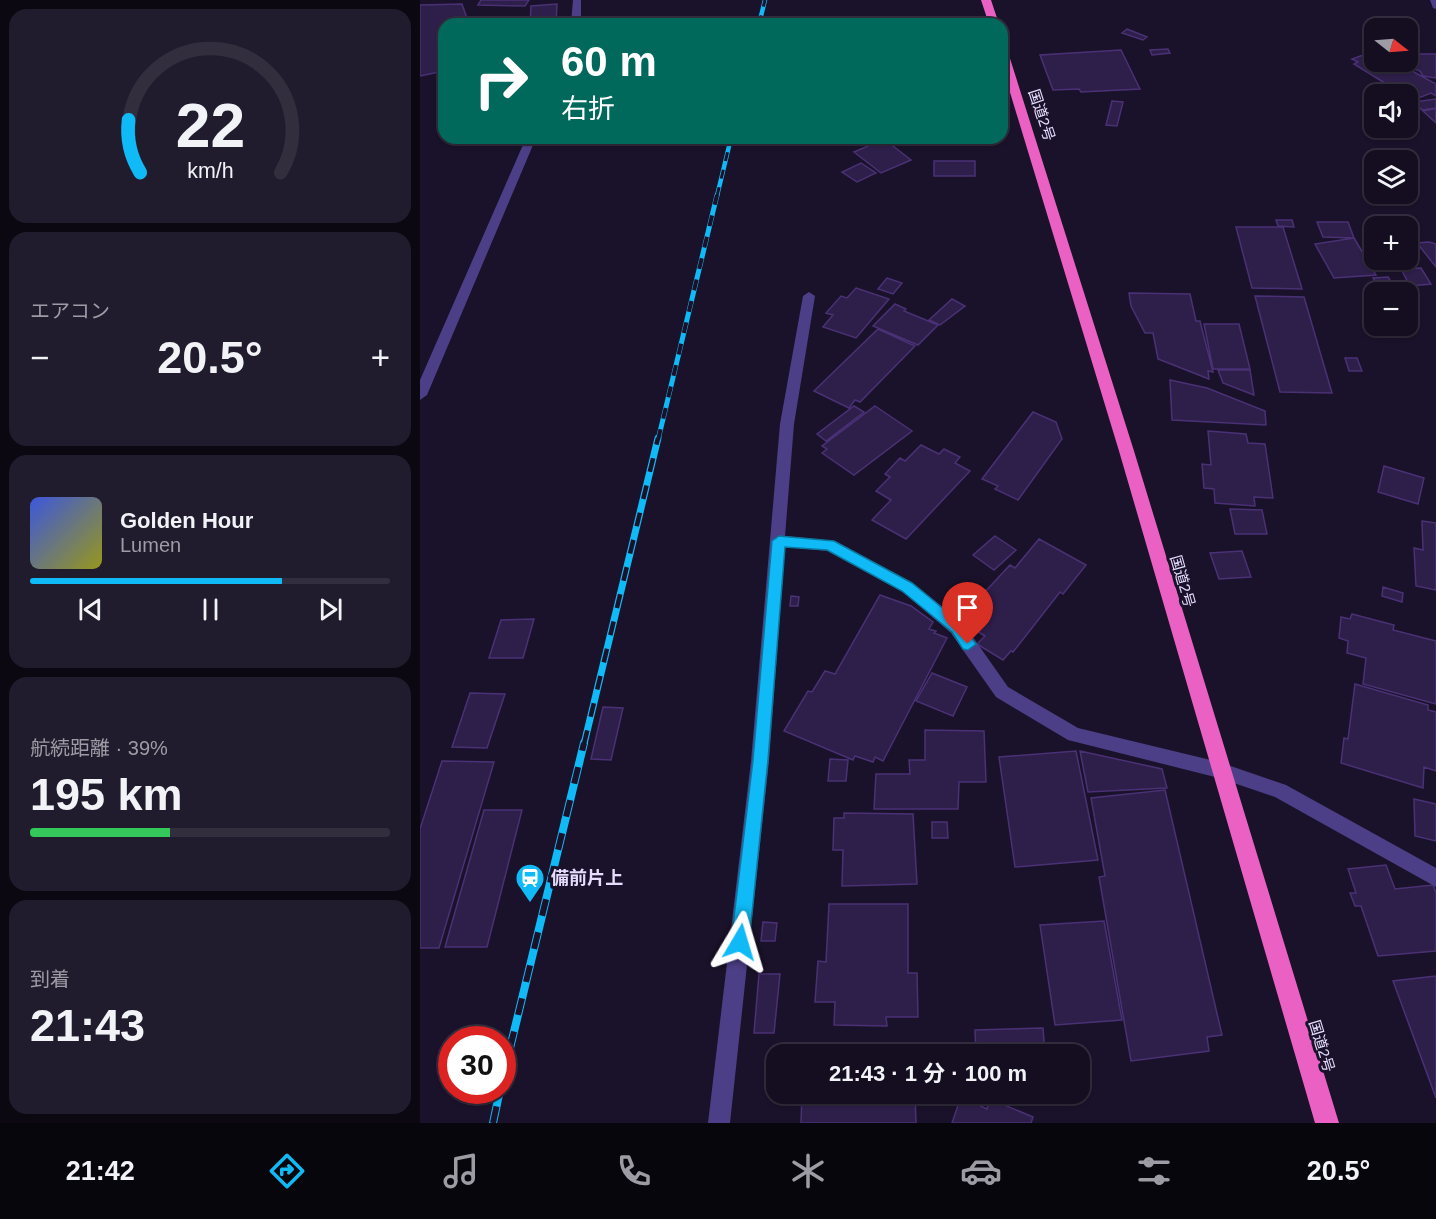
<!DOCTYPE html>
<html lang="ja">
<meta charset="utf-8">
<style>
body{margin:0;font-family:Arial,"Noto Sans JP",sans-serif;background:#211c2d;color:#f1f3f6;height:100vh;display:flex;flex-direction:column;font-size:22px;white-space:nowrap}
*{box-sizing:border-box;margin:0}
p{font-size:20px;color:#9d9ca5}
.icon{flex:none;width:33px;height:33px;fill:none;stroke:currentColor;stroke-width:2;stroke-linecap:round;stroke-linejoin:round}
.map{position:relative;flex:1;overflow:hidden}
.side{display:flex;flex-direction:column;gap:9px;padding:9px;background:#0b0812;width:420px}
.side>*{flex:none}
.top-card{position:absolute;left:18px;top:18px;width:570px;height:126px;border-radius:18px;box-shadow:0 2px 4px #0004,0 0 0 2px #332e3e;background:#00695c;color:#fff;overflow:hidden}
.needle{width:39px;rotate:107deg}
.fabs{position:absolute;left:944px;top:18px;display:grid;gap:12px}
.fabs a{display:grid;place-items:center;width:54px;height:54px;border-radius:12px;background:#140e20;box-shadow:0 2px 4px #0004,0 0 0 2px #332e3e;font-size:30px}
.speed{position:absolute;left:18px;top:1026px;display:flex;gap:12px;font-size:30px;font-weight:700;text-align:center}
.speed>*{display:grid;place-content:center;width:78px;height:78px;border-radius:50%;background:#140e20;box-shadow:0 2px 4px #0004,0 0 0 2px #332e3e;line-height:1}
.speed .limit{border:9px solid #d22;background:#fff;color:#111}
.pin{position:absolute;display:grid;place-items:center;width:51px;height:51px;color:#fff;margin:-62px -26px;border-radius:50% 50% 50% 0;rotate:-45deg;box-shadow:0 0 6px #0007}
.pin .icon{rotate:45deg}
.me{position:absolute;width:66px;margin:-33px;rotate:7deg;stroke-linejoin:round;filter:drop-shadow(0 0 4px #0008)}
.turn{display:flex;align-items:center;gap:21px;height:126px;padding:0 24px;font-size:27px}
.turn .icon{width:78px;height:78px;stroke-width:2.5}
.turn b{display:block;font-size:42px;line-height:51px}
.big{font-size:45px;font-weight:700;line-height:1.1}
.side .widget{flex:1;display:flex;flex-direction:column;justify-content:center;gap:9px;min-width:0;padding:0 21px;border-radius:18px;background:#211c2d}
.side .dial{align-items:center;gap:0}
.dial svg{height:156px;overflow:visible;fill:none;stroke:#332e3e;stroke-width:7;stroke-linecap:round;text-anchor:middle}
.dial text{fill:#f1f3f6;stroke:none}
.song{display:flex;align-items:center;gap:18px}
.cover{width:72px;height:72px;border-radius:9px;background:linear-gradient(135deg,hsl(230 70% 55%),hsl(60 70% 35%))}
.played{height:6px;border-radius:3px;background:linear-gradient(90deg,#0fbaf6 70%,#332e3e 70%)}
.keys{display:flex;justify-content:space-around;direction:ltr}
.heat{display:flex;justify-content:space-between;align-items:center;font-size:33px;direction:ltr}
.charge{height:9px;border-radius:4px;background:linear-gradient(90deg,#34c759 39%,#332e3e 0)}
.trip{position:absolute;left:346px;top:1044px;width:324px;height:60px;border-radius:18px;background:#140e20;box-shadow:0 2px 4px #0004,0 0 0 2px #332e3e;font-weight:700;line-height:60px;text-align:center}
.tab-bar{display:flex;height:96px;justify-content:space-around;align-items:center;background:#08060d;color:#9d9ca5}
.tab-bar .icon{width:42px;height:42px}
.tab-bar .active{color:#0fbaf6}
.tab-bar b{font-size:27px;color:#f1f3f6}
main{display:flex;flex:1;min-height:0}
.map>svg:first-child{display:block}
</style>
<main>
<section class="side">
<div class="widget dial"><svg viewBox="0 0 100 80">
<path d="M14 69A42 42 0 1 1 86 69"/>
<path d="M14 69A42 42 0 0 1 8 42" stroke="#0fbaf6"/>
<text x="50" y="56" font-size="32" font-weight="700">22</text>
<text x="50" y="72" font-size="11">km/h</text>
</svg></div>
<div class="widget"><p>エアコン</p>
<div class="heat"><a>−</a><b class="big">20.5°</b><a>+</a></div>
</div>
<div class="widget">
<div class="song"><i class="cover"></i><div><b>Golden Hour</b><p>Lumen</p></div></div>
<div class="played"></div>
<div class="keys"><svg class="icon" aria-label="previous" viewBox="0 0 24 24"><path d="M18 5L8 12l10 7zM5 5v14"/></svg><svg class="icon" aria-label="pause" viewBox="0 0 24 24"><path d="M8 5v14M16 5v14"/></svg><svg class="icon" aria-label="next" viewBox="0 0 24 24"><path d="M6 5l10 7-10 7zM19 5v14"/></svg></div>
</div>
<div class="widget"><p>航続距離 · 39%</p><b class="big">195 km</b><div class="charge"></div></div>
<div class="widget"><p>到着</p><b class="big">21:43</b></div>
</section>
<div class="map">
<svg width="1016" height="1123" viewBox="0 0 1016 1123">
<rect width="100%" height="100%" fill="#1a122a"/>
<path fill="#2e1e4a" stroke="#4a3175" stroke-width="1.5" d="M 61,0 L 109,0 L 105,6 L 58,5 Z
M 42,4 L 49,24 L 24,24 L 24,71 L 0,76 L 0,5 Z
M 137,4 L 136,24 L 110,24 L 111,6 Z
M 707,29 L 727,37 L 723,40 L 702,33 Z
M 748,49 L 750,53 L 732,55 L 730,50 Z
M 701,50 L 720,89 L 661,92 L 659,89 L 633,90 L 620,55 Z
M 987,54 L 1016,54 L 1016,78 L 1003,76 L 1000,71 L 984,65 L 983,62 L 987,62 Z
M 943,55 L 949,58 L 954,56 L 954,62 L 971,62 L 983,66 L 1016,84 L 1016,96 L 1011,93 L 996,99 L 981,93 L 934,64 L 938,62 L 932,59 Z
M 1016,99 L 1016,108 L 1002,110 L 994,102 Z
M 692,101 L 703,102 L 697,126 L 686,125 Z
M 1013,109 L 1016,109 L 1016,123 L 1003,111 Z
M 464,139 L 491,160 L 461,173 L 434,152 Z
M 514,161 L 555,161 L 555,176 L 514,176 Z
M 441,163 L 456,173 L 437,182 L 422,172 Z
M 856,220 L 872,220 L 874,227 L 858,226 Z
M 897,222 L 928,222 L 934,238 L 903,237 Z
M 816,227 L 863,227 L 882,289 L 832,288 Z
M 934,238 L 956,275 L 914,278 L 895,244 Z
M 1009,242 L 1016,244 L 1016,267 L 997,243 Z
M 1001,268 L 1011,284 L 990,286 L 981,269 Z
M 968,277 L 971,282 L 956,283 L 953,278 Z
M 467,278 L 482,283 L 473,294 L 458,289 Z
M 436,288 L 469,299 L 436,338 L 403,327 L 413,315 L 406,313 L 421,296 L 427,298 Z
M 709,293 L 770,294 L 776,321 L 780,321 L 793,372 L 788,371 L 789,379 L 738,359 L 733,333 L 725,333 L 711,306 Z
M 835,296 L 884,297 L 912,393 L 860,392 Z
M 532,299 L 545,306 L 520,325 L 509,320 Z
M 475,304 L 486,309 L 484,311 L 518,325 L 498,345 L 453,326 Z
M 784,324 L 819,324 L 830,369 L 793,369 Z
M 458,329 L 495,346 L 440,402 L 435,400 L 429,408 L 394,391 Z
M 925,358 L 937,358 L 942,371 L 929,371 Z
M 798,370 L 830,370 L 834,395 L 803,383 Z
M 750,380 L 787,388 L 845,411 L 846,425 L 752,420 Z
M 434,406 L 444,412 L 406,441 L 397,434 Z
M 455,406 L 492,431 L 434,475 L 402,453 L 407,449 L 402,446 Z
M 613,412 L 636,422 L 642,439 L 598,500 L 575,489 L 578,486 L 562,479 Z
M 788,431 L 826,434 L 828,443 L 845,444 L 853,498 L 834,497 L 835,506 L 795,503 L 794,489 L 784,488 L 782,464 L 791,465 Z
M 501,445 L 519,454 L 524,449 L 540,457 L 535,463 L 550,471 L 486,539 L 452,520 L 471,500 L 456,491 L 470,477 L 465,474 L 480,458 L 485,461 Z
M 964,466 L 1004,478 L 998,504 L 958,492 Z
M 810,509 L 842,510 L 847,534 L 815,534 Z
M 1002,521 L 1016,523 L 1016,590 L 996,586 L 994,548 L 1003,550 Z
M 575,536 L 596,550 L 574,570 L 553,555 Z
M 619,539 L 666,565 L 643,594 L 640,592 L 593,652 L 591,651 L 583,660 L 557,644 L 565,636 L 547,625 L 550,622 L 540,616 L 559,593 L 562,595 L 590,565 L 595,568 Z
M 822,551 L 831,577 L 799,579 L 790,553 Z
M 963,587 L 983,593 L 982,602 L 962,596 Z
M 460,595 L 491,606 L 513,622 L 509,629 L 516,631 L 514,633 L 527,638 L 463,761 L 455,757 L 453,762 L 435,756 L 433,760 L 364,731 L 388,691 L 392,692 L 405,671 L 415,674 Z
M 371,596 L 379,597 L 378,606 L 370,606 Z
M 932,614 L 974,625 L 973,630 L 1016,641 L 1016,704 L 943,684 L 946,658 L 927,653 L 928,641 L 919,638 L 921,617 L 930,619 Z
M 114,619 L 103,658 L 69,658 L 81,620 Z
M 512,673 L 547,687 L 533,716 L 496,701 Z
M 935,684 L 1008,705 L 1008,710 L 1016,712 L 1016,771 L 1004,767 L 1003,788 L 921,763 L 924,738 L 928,739 Z
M 50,693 L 85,694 L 67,748 L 32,747 Z
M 183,707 L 203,708 L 191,760 L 171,759 Z
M 505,730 L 564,731 L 566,782 L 539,782 L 538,809 L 454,809 L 456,774 L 490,774 L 489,760 L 505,760 Z
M 656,751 L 678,860 L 595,867 L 579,757 Z
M 660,751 L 742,769 L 747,788 L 668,792 Z
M 410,759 L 428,760 L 426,781 L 408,781 Z
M 22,761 L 74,762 L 19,948 L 0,948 L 0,829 Z
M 745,790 L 802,1035 L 787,1037 L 789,1051 L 711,1061 L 679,877 L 685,876 L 671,798 Z
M 994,799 L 1016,804 L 1016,841 L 995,836 Z
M 64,810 L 102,810 L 67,947 L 25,947 Z
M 424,813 L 493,814 L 497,884 L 422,886 L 423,850 L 413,850 L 414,818 L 424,818 Z
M 512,822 L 527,822 L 528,838 L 512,838 Z
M 966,865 L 975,889 L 1013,885 L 1016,893 L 1016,951 L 958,956 L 941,906 L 935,906 L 930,893 L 936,893 L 928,869 Z
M 409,904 L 488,904 L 488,973 L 497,973 L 498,1017 L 466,1017 L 467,1026 L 414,1025 L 415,1002 L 395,1002 L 398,961 L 406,962 Z
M 684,921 L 702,1020 L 635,1025 L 620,925 Z
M 343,922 L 357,923 L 355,941 L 341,941 Z
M 339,974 L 360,974 L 354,1033 L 334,1033 Z
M 1016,976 L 1016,1098 L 973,981 Z
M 623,1028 L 625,1054 L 556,1054 L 555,1030 Z
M 382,1094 L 495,1094 L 496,1123 L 381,1123 Z
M 541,1097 L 567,1109 L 570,1099 L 613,1117 L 611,1123 L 532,1123 Z"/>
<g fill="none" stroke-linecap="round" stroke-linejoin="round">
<path fill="#4d3f87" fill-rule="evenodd" d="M 1010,0 L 1016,0 L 1016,9 L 1013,8 Z
M 389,292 L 395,296 L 374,424 L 365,536 L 415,541 L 492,583 L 543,623 L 588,687 L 658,728 L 799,762 L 866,785 L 1016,868 L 1016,887 L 855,797 L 799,778 L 648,740 L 576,697 L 531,633 L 482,591 L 408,551 L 365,547 L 349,761 L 310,1123 L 288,1123 L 331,761 L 360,424 L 383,296 Z"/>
<path fill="#4d3f87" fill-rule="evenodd" d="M 153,0 L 161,0 L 161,24 L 151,24 Z
M 106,138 L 116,138 L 7,395 L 0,400 L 0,380 Z"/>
<path fill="#ea61c3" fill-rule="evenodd" d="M 561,0 L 571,0 L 579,24 L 569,24 Z
M 582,46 L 587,49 L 714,451 L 919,1123 L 895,1123 L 699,451 L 582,66 Z"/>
<g stroke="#0fbaf6" stroke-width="4.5">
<path id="rail-far3" d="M 339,24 L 345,0
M 297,196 L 311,138"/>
</g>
<g stroke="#0fbaf6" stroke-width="5">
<path id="rail-far2" d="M 238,440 L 297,195"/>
</g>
<g stroke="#0fbaf6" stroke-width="7">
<path id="rail-far1" d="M 164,744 L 238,438"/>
</g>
<g stroke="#0fbaf6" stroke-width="8">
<path id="rail" d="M 82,1081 L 164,743
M 73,1123 L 80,1090"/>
</g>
<use href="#rail-far3" stroke="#1a122a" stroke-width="3" stroke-dasharray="9" stroke-linecap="butt"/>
<use href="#rail-far2" stroke="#1a122a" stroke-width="4" stroke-dasharray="11" stroke-linecap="butt"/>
<use href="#rail-far1" stroke="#1a122a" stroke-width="4.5" stroke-dasharray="14" stroke-linecap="butt"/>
<use href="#rail" stroke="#1a122a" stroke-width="6" stroke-dasharray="17" stroke-linecap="butt"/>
</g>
<path fill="#0fbaf6" stroke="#0a79a0" stroke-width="1.5" d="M 359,536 L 414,541 L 492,583 L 542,624 L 556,644 L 548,650 L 543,649 L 532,632 L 482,591 L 407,550 L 365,547 L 348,760 L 329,942 L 326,948 L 320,950 L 314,948 L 311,942 L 333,760 L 352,541 Z"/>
<defs>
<g id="station-pin" transform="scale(1.5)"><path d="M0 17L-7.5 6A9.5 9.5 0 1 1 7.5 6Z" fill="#0fbaf6" stroke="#1a122a"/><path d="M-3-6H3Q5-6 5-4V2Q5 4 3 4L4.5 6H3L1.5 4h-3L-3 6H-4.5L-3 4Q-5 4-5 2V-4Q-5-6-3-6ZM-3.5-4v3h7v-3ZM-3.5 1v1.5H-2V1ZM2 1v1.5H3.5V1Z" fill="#fff"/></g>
</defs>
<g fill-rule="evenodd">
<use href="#station-pin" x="110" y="878"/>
</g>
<g text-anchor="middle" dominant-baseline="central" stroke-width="6" stroke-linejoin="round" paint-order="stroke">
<g font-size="15" fill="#e5dcfe" stroke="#1a122a">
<text transform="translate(622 115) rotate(72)">国道2号</text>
<text transform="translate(763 581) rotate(74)">国道2号</text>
<text transform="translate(902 1046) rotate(73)">国道2号</text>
</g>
<g font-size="18" font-weight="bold" fill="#e5dcfe" stroke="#1a122a" text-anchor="start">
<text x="131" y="878">備前片上</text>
</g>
</g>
</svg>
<div class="fabs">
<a><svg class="needle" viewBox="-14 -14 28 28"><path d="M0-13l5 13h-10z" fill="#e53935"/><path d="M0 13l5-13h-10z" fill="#9d9ca5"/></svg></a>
<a><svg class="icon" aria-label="sound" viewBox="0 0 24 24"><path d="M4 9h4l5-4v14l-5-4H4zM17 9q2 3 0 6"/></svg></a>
<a><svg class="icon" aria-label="layers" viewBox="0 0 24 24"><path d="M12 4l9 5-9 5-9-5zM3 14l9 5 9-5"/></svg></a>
<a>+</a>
<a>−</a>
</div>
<div class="speed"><div class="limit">30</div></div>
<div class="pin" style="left:548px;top:644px;background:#d93025"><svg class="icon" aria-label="arrive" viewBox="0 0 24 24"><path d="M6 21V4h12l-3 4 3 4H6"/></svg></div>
<svg class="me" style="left:320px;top:942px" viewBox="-20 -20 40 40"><path d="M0-17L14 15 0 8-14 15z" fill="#0fbaf6" stroke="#fff" stroke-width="4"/></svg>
<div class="trip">21:43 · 1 分 · 100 m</div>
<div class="top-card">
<div class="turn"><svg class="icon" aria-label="right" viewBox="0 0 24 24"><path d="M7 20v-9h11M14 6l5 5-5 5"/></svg><div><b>60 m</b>右折</div></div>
</div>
</div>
</main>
<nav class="tab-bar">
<b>21:42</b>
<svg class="icon active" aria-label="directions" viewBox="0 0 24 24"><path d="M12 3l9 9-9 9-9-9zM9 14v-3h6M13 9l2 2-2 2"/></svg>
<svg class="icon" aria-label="music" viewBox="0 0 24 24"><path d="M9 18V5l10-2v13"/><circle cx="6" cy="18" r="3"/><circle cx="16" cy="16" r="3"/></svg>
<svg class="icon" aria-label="phone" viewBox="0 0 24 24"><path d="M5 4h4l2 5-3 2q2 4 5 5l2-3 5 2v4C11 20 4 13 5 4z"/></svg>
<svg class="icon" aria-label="climate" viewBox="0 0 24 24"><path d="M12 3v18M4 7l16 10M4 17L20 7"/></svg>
<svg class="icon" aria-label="car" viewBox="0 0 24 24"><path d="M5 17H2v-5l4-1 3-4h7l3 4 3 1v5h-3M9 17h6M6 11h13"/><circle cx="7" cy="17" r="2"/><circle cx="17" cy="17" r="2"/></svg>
<svg class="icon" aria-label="filters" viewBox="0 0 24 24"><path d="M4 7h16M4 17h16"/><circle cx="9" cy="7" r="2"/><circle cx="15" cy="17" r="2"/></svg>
<b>20.5°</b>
</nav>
